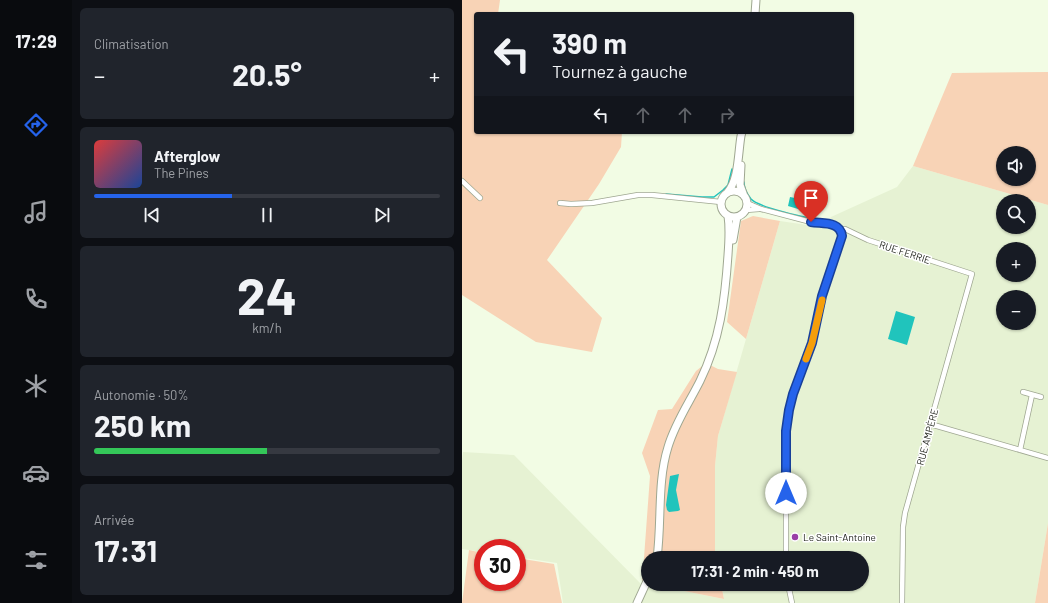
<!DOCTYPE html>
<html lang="fr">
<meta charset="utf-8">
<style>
body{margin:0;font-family:Barlow,sans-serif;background:#20242c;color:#f1f3f6;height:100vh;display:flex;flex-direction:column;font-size:15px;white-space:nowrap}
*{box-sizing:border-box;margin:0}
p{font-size:13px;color:#9ea1a6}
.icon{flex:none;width:22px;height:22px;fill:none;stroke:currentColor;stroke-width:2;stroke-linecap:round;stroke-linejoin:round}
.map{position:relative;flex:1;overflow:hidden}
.sheet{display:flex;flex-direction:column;gap:8px;padding:8px;background:#0d0f14;width:390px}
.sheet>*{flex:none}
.guide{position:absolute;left:12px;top:12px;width:380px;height:122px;border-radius:4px;box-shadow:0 1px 3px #0004;background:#171b24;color:#f1f3f6;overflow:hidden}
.controls{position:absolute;left:534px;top:146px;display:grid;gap:8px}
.controls a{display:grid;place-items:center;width:40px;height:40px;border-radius:50%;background:#171b24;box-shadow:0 1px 3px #0004;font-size:20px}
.speed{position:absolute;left:12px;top:539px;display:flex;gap:8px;font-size:20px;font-weight:700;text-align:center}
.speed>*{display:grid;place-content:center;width:52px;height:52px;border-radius:50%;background:#171b24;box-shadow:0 1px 3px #0004;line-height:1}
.speed .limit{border:6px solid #d22;background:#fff;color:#111}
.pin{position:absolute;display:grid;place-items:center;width:34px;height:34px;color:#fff;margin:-41px -17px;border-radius:50% 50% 50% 0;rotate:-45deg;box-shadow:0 0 4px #0007}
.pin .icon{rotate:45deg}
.me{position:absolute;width:44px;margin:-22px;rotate:0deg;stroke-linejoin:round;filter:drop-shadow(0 0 3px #0008)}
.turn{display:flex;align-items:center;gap:14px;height:84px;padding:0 12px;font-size:18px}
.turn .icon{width:52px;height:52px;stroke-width:2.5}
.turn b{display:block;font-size:28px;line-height:34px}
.lanes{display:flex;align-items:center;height:38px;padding:0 12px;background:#0003;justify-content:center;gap:20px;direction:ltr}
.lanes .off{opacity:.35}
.big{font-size:30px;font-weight:700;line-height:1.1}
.sheet .tile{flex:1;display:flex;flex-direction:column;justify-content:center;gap:6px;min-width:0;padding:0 14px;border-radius:6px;background:#20242c}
.sheet .dial{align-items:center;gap:0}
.dial b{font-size:52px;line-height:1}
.song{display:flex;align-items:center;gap:12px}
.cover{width:48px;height:48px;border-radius:6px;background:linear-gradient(135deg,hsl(0 70% 55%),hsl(220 70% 35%))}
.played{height:4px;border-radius:2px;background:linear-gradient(90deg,#2563eb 40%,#363941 40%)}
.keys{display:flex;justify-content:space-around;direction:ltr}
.heat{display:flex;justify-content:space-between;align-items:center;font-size:22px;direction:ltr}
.charge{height:6px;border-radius:3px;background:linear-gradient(90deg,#34c759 50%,#363941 0)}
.trip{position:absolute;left:179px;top:551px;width:228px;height:40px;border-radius:20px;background:#171b24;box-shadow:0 1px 3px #0004;font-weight:700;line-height:40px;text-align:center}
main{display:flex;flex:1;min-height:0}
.tab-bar{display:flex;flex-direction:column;width:72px;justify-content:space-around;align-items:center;background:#090b0e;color:#9ea1a6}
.tab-bar .icon{width:28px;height:28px}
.tab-bar .active{color:#2563eb}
.tab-bar b{font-size:18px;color:#f1f3f6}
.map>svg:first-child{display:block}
</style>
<main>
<nav class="tab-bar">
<b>17:29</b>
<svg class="icon active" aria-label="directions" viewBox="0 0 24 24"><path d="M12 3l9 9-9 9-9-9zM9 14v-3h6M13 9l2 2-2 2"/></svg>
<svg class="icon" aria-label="music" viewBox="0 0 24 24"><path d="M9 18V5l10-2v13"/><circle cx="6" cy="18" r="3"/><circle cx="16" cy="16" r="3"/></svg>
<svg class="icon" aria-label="phone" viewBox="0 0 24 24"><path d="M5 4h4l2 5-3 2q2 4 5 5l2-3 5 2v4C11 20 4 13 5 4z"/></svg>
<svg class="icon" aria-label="climate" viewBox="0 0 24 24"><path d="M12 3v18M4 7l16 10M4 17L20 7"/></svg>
<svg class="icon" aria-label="car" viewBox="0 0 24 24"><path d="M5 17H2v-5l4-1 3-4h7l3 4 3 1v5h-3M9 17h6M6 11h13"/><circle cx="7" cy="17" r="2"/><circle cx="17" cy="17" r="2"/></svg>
<svg class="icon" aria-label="filters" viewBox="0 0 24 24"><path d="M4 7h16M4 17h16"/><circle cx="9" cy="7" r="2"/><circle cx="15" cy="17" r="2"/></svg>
</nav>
<section class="sheet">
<div class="tile"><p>Climatisation</p>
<div class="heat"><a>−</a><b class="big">20.5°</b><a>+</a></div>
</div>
<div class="tile">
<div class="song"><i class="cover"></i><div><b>Afterglow</b><p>The Pines</p></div></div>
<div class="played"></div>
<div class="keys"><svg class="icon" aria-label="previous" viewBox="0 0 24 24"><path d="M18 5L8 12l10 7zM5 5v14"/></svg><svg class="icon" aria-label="pause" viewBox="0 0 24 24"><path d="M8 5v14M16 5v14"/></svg><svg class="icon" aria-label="next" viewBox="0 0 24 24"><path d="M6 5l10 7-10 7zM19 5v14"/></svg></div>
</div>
<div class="tile dial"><b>24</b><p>km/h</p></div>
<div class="tile"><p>Autonomie · 50%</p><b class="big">250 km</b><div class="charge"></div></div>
<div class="tile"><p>Arrivée</p><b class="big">17:31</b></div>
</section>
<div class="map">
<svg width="586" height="603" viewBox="0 0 586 603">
<rect width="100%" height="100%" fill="#f2fce4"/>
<path fill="#e6f2d3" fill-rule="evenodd" d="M 451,166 L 586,205 L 586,523 L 573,603 L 101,603 L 95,563 L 55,557 L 55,548 L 21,548 L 21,552 L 0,549 L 0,461 L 1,452 L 52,455 L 180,585 L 217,590 L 262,599 L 259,584 L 400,584 L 400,558 L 254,558 L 253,551 L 253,466 L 256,436 L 318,221 L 359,227 L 369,217 L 435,187 ZM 541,201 L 567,201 L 567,227 L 541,227 ZM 541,249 L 567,249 L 567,275 L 541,275 ZM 541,297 L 567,297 L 567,323 L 541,323 Z"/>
<path fill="#f8d3b6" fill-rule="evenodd" d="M 0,0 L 38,0 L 36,14 L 14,14 L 14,132 L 160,132 L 159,147 L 137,184 L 85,260 L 140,318 L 130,352 L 74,342 L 0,295 Z
M 586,72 L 586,205 L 451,166 L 490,73 ZM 541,153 L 567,153 L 567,179 L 541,179 Z
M 291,216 L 318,221 L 284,339 L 265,322 L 279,221 Z
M 244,363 L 256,369 L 275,372 L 256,436 L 253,466 L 253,551 L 254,558 L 186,558 L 186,584 L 259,584 L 262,599 L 217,590 L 180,585 L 188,476 L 180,453 L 196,410 L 210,409 L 234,371 Z
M 586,523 L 586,603 L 573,603 Z
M 7,550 L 21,553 L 21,582 L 55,582 L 55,558 L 92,564 L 100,603 L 0,603 Z"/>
<path fill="#20c4bc" d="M 328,197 L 358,203 L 353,214 L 326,206 Z
M 434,311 L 453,317 L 445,345 L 426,339 Z
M 217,474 L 214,490 L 218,510 L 216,511 L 207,512 L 205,510 L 204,505 L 208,476 Z"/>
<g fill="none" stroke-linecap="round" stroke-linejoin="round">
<path stroke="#20c4bc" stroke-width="1.5" d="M 282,182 C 282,188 285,194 289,199 C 296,207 346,219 358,219
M 204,194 L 240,197 L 252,197 L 261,190 L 266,185 L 270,169"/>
<g stroke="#9fa791" stroke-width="6">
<path id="street" d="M 0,181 L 18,198
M 98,203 L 109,204 L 130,203 L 176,195 L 190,195 L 259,202
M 285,203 L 299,209 L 349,222 L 372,225 L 377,229 L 380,235 L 361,296 L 350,343 L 331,394 L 327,410 L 324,441 L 324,558
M 284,210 L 297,209
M 377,229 L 383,229 L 406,240 L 510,274 L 443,513 L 441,527 L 440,603
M 561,392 L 579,397
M 468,424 L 586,458
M 558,450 L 570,395
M 326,584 L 330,603"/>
</g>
<g stroke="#9fa791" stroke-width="9">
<path id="secondary" d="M 293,14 L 294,0
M 279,165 L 278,185 L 282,196
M259 204a13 13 0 1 1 26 0a13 13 0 1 1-26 0Z
M 265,193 C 277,180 276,153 279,136 L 280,132
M 271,240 L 275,217
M 195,558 C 200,521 195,482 206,447 C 213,423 227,403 238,381 C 258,340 263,300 266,255 C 267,242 268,229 266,216
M 175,603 L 186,579"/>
</g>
<use href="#street" stroke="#fff" stroke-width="4.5"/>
<use href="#secondary" stroke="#fff" stroke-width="7"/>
</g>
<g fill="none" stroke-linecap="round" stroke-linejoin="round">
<g stroke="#184099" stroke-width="10">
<path id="route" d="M 324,493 L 324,431 L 327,410 L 331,394 L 350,343 L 360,296 L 380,236 C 378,221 361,224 349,222"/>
</g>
<use href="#route" stroke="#2563eb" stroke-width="7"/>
<path stroke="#f59e0b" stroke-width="7" d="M 344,359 L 350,343 L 360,300"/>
</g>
<circle fill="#9a3ea7" stroke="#fff" stroke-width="1.5" cx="333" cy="537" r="4"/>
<g text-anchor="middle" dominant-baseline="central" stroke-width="3" stroke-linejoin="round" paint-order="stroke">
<g font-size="10" fill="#171a12" stroke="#fff">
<text transform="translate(443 252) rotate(18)">RUE FERRIE</text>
<text transform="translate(465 437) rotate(-75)">RUE AMPÈRE</text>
</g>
<g font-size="10" fill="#171a12" stroke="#fff" text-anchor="start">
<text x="341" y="537">Le Saint-Antoine</text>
</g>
</g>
</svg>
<div class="controls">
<a><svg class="icon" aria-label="sound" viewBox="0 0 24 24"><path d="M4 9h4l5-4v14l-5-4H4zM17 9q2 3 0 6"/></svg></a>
<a><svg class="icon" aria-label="search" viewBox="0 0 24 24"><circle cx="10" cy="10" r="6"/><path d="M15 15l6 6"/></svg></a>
<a>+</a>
<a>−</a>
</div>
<div class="speed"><div class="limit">30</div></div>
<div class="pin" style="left:349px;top:222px;background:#d93025"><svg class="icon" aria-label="arrive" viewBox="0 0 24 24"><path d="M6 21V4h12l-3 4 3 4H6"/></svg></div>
<svg class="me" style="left:324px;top:493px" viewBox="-20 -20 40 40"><circle r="19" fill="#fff"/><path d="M0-13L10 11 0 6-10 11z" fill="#2563eb"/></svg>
<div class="trip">17:31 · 2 min · 450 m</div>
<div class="guide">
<div class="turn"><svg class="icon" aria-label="left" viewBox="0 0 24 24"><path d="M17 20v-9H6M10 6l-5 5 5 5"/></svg><div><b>390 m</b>Tournez à gauche</div></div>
<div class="lanes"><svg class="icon" aria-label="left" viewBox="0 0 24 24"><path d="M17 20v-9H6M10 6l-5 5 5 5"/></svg><svg class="icon off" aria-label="ahead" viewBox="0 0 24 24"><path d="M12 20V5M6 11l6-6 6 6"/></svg><svg class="icon off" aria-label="ahead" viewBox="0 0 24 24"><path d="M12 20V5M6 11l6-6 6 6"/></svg><svg class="icon off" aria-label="right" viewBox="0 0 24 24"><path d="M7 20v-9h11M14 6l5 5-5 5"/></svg></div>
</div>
</div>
</main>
